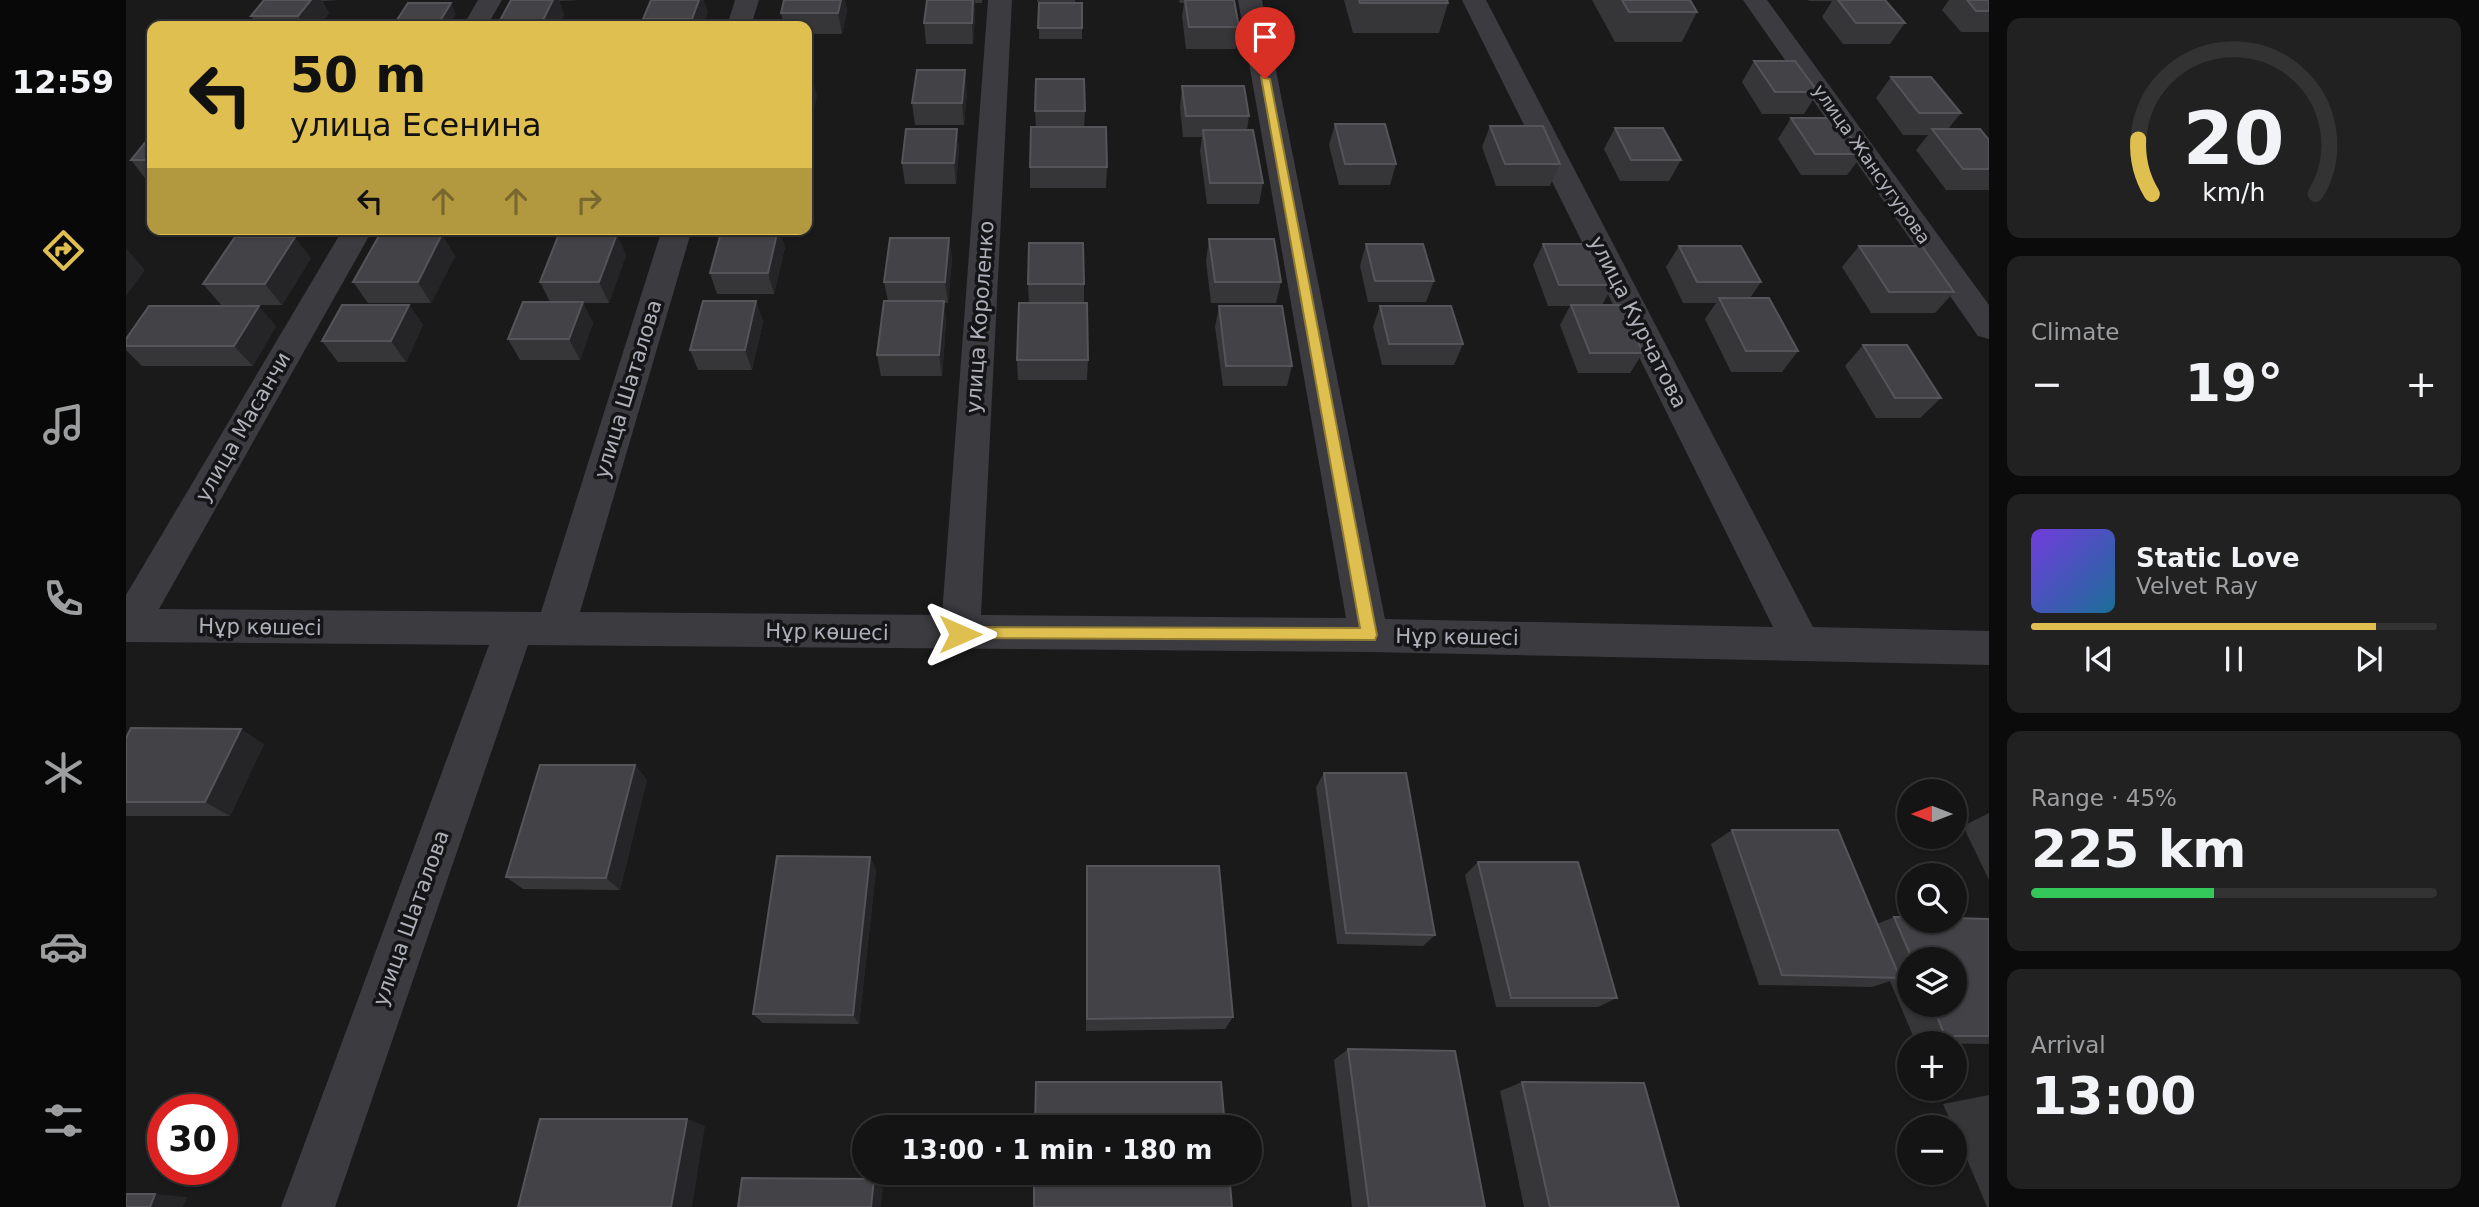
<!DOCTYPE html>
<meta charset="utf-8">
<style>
body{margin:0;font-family:"DejaVu Sans",sans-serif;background:#212122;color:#f1f3f6;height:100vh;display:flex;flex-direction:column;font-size:26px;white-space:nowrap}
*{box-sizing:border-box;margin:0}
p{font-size:23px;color:#9d9ea0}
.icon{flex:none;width:38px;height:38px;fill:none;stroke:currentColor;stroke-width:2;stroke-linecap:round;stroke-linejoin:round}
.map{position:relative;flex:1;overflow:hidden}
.panel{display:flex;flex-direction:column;gap:18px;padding:18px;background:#0b0b0b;width:490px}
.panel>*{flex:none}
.hud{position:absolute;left:21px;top:21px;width:665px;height:214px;border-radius:14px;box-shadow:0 2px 5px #0004,0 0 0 2px #333334;background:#dfbf4f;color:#111;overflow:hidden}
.needle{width:46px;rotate:270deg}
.controls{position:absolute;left:1771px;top:779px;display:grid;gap:14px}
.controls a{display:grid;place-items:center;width:70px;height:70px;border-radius:50%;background:#141414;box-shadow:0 2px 5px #0004,0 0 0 2px #333334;font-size:35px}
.speed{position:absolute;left:21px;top:1094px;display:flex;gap:14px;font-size:35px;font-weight:700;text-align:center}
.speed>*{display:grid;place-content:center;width:91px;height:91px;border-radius:50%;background:#141414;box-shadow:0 2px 5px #0004,0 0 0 2px #333334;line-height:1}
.speed .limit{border:10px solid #d22;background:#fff;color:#111}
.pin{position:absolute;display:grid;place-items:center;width:60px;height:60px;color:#fff;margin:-72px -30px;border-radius:50% 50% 50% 0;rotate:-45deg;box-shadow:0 0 7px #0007}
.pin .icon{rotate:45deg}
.me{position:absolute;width:77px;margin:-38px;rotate:90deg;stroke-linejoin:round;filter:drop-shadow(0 0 5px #0008)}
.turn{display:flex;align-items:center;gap:24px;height:147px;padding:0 28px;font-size:32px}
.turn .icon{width:91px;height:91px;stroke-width:2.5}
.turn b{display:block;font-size:49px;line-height:60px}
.lanes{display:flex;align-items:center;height:66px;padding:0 28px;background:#0003;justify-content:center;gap:35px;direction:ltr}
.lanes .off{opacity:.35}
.big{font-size:52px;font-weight:700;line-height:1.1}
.panel .tile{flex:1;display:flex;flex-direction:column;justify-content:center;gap:10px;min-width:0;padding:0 24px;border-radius:14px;background:#212122}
.panel .dial{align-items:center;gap:0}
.dial svg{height:182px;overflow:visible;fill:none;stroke:#333334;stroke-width:7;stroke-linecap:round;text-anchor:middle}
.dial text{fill:#f1f3f6;stroke:none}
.song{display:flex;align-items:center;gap:21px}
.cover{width:84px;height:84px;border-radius:10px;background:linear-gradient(135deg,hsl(260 70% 55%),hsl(200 70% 35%))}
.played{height:7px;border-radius:4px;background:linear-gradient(90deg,#dfbf4f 85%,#333334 85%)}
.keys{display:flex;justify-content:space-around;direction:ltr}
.heat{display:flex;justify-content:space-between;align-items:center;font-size:38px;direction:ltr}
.charge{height:10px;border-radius:5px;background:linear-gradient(90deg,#34c759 45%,#333334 0)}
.trip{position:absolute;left:726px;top:1115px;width:410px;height:70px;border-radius:35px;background:#141414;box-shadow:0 2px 5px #0004,0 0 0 2px #333334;font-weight:700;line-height:70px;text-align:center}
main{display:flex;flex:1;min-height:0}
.menu{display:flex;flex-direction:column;width:126px;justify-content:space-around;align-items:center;background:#080808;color:#9d9ea0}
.menu .icon{width:49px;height:49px}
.menu .current{color:#dfbf4f}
.menu b{font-size:32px;color:#f1f3f6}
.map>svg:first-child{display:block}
</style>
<main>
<nav class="menu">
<b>12:59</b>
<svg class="icon current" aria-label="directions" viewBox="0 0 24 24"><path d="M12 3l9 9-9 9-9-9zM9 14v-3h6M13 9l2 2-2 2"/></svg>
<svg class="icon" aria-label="music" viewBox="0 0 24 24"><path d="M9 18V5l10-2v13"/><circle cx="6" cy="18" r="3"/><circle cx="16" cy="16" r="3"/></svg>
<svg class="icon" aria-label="phone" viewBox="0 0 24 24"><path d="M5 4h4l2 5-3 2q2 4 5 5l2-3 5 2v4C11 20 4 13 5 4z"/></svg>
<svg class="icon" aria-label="climate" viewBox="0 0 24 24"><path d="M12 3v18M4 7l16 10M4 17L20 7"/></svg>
<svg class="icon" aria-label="car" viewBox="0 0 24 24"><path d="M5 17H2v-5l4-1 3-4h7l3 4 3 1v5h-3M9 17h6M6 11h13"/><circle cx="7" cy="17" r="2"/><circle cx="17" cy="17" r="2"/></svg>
<svg class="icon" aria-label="filters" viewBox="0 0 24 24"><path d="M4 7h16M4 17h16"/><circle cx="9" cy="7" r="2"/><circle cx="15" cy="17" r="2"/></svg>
</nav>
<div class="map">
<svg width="1863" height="1207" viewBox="0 0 1863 1207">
<rect width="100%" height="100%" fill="#1a1a1b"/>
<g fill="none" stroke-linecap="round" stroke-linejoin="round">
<path fill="#3b3b40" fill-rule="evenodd" d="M 352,0 L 376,0 L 361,26 L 337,26 Z
M 609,0 L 633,0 L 625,26 L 601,26 Z
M 862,0 L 886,0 L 855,615 L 1220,618 L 1112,0 L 1136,0 L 1259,619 L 1647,627 L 1336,0 L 1360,0 L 1687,627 L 1863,631 L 1863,665 L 1243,652 L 402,645 L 209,1207 L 155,1207 L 363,645 L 0,642 L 0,595 L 217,229 L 247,229 L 33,609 L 415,612 L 536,229 L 566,229 L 454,612 L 816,615 Z
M 1617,0 L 1641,0 L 1863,305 L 1863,339 L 1852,336 Z"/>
</g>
<path fill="#363639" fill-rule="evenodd" d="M 138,0 L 214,0 L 196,1 L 203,13 L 193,26 L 131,26 L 125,16 Z
M 385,0 L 455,0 L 433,1 L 438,15 L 433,26 L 373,26 L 372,24 Z
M 658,0 L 719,0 L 721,11 L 716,34 L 681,34 L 681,26 L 658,26 L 655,13 Z
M 801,0 L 856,0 L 856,3 L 849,3 L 849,14 L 847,44 L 800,44 L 798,23 Z
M 911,0 L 949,0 L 949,2 L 911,2 Z
M 1053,0 L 1108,0 L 1113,27 L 1110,49 L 1060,49 L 1056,16 L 1058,3 L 1054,3 Z
M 1218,0 L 1321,0 L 1322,3 L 1313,33 L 1227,33 Z
M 1466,0 L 1564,0 L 1571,12 L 1556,42 L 1489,42 Z
M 1682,0 L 1759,0 L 1779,23 L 1764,44 L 1717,44 L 1696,17 L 1706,1 L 1683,1 Z
M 1823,0 L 1863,0 L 1863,32 L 1835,32 L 1816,10 Z
M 913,3 L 956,3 L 956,39 L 913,39 Z
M 582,12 L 577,26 L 520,26 L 517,19 Z
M 1628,61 L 1692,92 L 1678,114 L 1636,114 L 1616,82 Z
M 1765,77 L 1835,113 L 1822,129 L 1863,140 L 1863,190 L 1820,190 L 1790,150 L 1802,135 L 1777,135 L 1750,98 Z
M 1056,86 L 1123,116 L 1121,130 L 1137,183 L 1133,204 L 1081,204 L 1074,151 L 1076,137 L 1057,137 L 1054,107 Z
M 841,91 L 838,125 L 789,125 L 786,103 Z
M 909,111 L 959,111 L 958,127 L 981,167 L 980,188 L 904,188 L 904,167 L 910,127 Z
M 1665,118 L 1737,154 L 1721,175 L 1675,175 L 1652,139 Z
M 1209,124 L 1270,164 L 1264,185 L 1213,185 L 1203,145 Z
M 1364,126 L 1434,164 L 1424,186 L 1370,186 L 1356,147 Z
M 1489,128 L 1555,160 L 1543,181 L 1494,181 L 1478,149 Z
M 831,129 L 833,150 L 830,184 L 779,184 L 776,163 Z
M 26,134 L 26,182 L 22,182 L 5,160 Z
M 823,238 L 826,259 L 822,303 L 818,303 L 820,322 L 816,376 L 755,376 L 751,355 L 762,301 L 758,282 Z
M 1083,239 L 1155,282 L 1150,303 L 1085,303 L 1080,261 Z
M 1240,244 L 1308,281 L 1300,302 L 1242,302 L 1234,266 Z
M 1417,244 L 1487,285 L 1476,305 L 1517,353 L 1504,373 L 1452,373 L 1434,325 L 1444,306 L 1422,306 L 1407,265 Z
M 1553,246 L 1635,282 L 1624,298 L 1672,351 L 1656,372 L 1605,372 L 1579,319 L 1590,303 L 1557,303 L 1540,267 Z
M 1733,246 L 1828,292 L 1809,313 L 1745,313 L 1716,267 Z
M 659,247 L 648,294 L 591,294 L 584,273 Z
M 500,255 L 483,303 L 457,303 L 467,323 L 454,360 L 394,360 L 382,339 L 424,302 L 414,282 Z
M 329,256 L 305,303 L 242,303 L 227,282 Z
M 185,258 L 156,305 L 95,305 L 77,284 Z
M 902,284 L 958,284 L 958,303 L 962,360 L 961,380 L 892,380 L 891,360 L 903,303 Z
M 630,301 L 637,322 L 626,370 L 572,370 L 564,350 Z
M 283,305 L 297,325 L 280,362 L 212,362 L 196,341 Z
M 1093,306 L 1166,366 L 1161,386 L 1097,386 L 1089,327 Z
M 1254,306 L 1337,344 L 1328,365 L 1256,365 L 1247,327 Z
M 150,326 L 127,366 L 16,366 L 0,350 L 0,339 Z
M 1737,345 L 1815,398 L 1794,418 L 1750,418 L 1719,366 Z
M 0,738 L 138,744 L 104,816 L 0,816 Z
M 509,765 L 521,780 L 494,890 L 397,889 L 380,877 Z
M 1198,773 L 1309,935 L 1297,946 L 1211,944 L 1190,787 Z
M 1863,813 L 1863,880 L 1837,826 Z
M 1606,830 L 1751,924 L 1768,917 L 1863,919 L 1863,1044 L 1790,1043 L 1764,981 L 1746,987 L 1633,985 L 1585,844 ZM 1783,959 L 1829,959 L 1829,1004 L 1783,1004 Z
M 744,857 L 750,870 L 733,1024 L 637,1023 L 627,1014 Z
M 1352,862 L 1491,998 L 1472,1007 L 1370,1007 L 1339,875 Z
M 961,866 L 1107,1017 L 1099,1029 L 960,1031 L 960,884 Z
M 1222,1049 L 1359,1207 L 1226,1207 L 1208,1060 Z
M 1396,1082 L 1553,1207 L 1398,1207 L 1374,1091 Z
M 1863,1095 L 1863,1207 L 1861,1207 L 1829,1131 L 1829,1127 L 1827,1127 L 1817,1104 Z"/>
<path fill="#252527" d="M 185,0 L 195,0 L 203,13 L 193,26 L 178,26 L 172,16 Z
M 427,0 L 433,0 L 438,15 L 433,26 L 416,26 L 415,24 Z
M 573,0 L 578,0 L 582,12 L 577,26 L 568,26 L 566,19 Z
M 715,0 L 719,0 L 721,11 L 716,34 L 712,13 Z
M 847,0 L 849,0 L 849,14 L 847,44 L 846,23 Z
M 325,3 L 330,14 L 323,26 L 311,26 Z
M 839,70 L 841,91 L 838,125 L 836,103 Z
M 686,75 L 691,96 L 683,133 L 681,125 L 681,100 Z
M 831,129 L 833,150 L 830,184 L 828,163 Z
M 652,229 L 654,229 L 659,247 L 648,294 L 642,273 Z
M 316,234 L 329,256 L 305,303 L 292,282 Z
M 491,234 L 500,255 L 483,303 L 473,282 Z
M 169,237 L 185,258 L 156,305 L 139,284 Z
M 823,238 L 826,259 L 822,303 L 819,282 Z
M 0,248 L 19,270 L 0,296 Z
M 630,301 L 637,322 L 626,370 L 619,350 Z
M 818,301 L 820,322 L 816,376 L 813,355 Z
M 457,302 L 467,323 L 454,360 L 443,339 Z
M 283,305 L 297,325 L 280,362 L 265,341 Z
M 133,306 L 150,326 L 127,366 L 108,346 Z
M 115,729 L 138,744 L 104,816 L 79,802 Z
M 509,765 L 521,780 L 494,890 L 480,878 Z
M 744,857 L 750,870 L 733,1024 L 727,1015 Z
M 561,1119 L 579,1126 L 566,1207 L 545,1207 Z
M 748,1179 L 757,1184 L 755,1207 L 745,1207 Z
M 29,1194 L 61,1197 L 57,1207 L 24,1207 Z"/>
<path fill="#434347" stroke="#545459" stroke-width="2" d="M 138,0 L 185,0 L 172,16 L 125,16 Z
M 385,0 L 427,0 L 415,24 L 372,24 Z
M 525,0 L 573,0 L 566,19 L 517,19 Z
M 658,0 L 715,0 L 712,13 L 655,13 Z
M 801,0 L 847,0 L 846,23 L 798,23 Z
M 1059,0 L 1108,0 L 1113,27 L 1063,27 Z
M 1233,0 L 1321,0 L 1322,3 L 1234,3 Z
M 1496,0 L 1564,0 L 1571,12 L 1503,12 Z
M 1712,0 L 1759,0 L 1779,23 L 1730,23 Z
M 1841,0 L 1863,0 L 1863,11 L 1850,11 Z
M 282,3 L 325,3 L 311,26 L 267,26 Z
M 913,3 L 956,3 L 956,28 L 912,28 Z
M 1628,61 L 1669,61 L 1692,92 L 1649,92 Z
M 791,70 L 839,70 L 836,103 L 786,103 Z
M 681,75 L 686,75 L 681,100 Z
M 1765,77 L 1805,77 L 1835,113 L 1793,113 Z
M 910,79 L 958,79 L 959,111 L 909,111 Z
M 1056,86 L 1118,86 L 1123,116 L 1060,116 Z
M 1665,118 L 1711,118 L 1737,154 L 1689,154 Z
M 1209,124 L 1259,124 L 1270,164 L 1219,164 Z
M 1364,126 L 1417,126 L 1434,164 L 1379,164 Z
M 905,127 L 980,127 L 981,167 L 904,167 Z
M 1489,128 L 1537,128 L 1555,160 L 1505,160 Z
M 780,129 L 831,129 L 828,163 L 776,163 Z
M 1806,129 L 1854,129 L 1863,140 L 1863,169 L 1837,169 Z
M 1077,130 L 1127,130 L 1137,183 L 1084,183 Z
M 26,134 L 26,160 L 5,160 Z
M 596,229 L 652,229 L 642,273 L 584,273 Z
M 254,234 L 316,234 L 292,282 L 227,282 Z
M 433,234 L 491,234 L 473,282 L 414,282 Z
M 109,237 L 169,237 L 139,284 L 77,284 Z
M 764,238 L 823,238 L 819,282 L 758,282 Z
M 1083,239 L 1148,239 L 1155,282 L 1089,282 Z
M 903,243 L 957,243 L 958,284 L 902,284 Z
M 1240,244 L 1297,244 L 1308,281 L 1249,281 Z
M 1417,244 L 1469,244 L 1487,285 L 1433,285 Z
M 1553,246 L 1615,246 L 1635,282 L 1571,282 Z
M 1733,246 L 1796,246 L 1828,292 L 1763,292 Z
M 1593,298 L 1643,298 L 1672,351 L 1620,351 Z
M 577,301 L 630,301 L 619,350 L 564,350 Z
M 758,301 L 818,301 L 813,355 L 751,355 Z
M 397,302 L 457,302 L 443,339 L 382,339 Z
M 893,303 L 961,303 L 962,360 L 891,360 Z
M 216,305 L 283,305 L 265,341 L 196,341 Z
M 1445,305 L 1496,305 L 1517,353 L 1464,353 Z
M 23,306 L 133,306 L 108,346 L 0,346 L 0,339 Z
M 1093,306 L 1156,306 L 1166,366 L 1100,366 Z
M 1254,306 L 1325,306 L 1337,344 L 1263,344 Z
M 1737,345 L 1781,345 L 1815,398 L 1769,398 Z
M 5,728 L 115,729 L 79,802 L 0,802 L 0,738 Z
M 414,765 L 509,765 L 480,878 L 380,877 Z
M 1198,773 L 1280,773 L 1309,935 L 1220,933 Z
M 1606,830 L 1712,830 L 1774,978 L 1656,975 Z
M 651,856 L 744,857 L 727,1015 L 627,1014 Z
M 1352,862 L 1452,862 L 1491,998 L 1385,998 Z
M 961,866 L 1093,866 L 1107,1017 L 961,1019 Z
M 1768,917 L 1783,917 L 1783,920 L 1829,920 L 1829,918 L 1863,919 L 1863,1036 L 1819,1036 L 1806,1004 L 1829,1004 L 1829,959 L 1786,959 Z
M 1222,1049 L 1329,1051 L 1359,1207 L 1243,1207 Z
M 910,1082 L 1095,1082 L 1099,1127 L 909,1127 Z
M 1396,1082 L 1518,1083 L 1553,1207 L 1424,1207 Z
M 414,1119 L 561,1119 L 545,1207 L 392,1207 Z
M 908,1172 L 1103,1172 L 1106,1207 L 908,1207 Z
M 616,1178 L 748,1179 L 745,1207 L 612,1207 Z
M 0,1194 L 29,1194 L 24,1207 L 0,1207 Z"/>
<path fill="#dfbf4f" stroke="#917c33" stroke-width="2" d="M 1135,77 L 1144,79 L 1251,635 L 1249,640 L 828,638 L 826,634 L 828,629 L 834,627 L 1234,628 Z"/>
<g text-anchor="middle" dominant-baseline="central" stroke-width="7" stroke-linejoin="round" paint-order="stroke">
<g font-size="18" fill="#aeb0ba" stroke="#151517">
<text transform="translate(1746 164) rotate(55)">улица Жансугурова</text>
</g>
<g font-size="21" fill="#aeb0ba" stroke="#151517">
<text transform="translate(854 317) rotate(-86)">улица Короленко</text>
<text transform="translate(1512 322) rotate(63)">улица Курчатова</text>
<text transform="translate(502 389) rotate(-73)">улица Шаталова</text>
<text transform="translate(117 427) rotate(-60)">улица Масанчи</text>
<text transform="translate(134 627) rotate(1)">Нұр көшесі</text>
<text transform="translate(701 632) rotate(1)">Нұр көшесі</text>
<text transform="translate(1331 637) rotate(1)">Нұр көшесі</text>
<text transform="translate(285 918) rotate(-70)">улица Шаталова</text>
</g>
</g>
</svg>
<div class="controls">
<a><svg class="needle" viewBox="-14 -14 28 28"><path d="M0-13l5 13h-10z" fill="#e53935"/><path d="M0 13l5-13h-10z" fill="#9d9ea0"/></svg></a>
<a><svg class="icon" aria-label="search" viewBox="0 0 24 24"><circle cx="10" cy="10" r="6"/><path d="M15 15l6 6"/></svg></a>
<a><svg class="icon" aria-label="layers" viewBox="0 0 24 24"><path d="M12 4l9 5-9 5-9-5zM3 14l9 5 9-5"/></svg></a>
<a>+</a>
<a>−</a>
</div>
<div class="speed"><div class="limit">30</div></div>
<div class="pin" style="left:1139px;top:79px;background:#d93025"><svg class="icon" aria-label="arrive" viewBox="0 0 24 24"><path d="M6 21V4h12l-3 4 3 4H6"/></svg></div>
<svg class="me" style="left:834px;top:634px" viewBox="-20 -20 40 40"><path d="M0-17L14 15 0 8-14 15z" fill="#dfbf4f" stroke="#fff" stroke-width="4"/></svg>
<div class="trip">13:00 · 1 min · 180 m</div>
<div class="hud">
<div class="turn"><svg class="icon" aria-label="left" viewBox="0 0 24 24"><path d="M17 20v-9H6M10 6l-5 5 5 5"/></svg><div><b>50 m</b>улица Есенина</div></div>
<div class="lanes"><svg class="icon" aria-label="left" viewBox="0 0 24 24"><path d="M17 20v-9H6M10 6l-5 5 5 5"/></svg><svg class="icon off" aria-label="ahead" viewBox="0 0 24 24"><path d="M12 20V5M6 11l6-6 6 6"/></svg><svg class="icon off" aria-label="ahead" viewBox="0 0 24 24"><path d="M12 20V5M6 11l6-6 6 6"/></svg><svg class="icon off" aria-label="right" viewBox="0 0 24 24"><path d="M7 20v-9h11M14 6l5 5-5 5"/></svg></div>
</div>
</div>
<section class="panel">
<div class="tile dial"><svg viewBox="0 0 100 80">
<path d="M14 69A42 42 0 1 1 86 69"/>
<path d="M14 69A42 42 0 0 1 8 45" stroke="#dfbf4f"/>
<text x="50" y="56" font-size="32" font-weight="700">20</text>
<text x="50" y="72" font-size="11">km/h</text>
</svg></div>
<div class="tile"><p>Climate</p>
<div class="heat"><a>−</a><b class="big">19°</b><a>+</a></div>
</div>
<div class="tile">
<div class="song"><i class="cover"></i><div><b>Static Love</b><p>Velvet Ray</p></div></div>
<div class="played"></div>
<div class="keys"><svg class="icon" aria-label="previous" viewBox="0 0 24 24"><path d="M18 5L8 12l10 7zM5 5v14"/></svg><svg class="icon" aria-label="pause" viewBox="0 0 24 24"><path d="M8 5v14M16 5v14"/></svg><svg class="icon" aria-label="next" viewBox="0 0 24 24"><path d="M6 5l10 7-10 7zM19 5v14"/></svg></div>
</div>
<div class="tile"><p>Range · 45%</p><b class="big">225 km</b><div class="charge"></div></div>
<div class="tile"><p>Arrival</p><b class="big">13:00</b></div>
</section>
</main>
